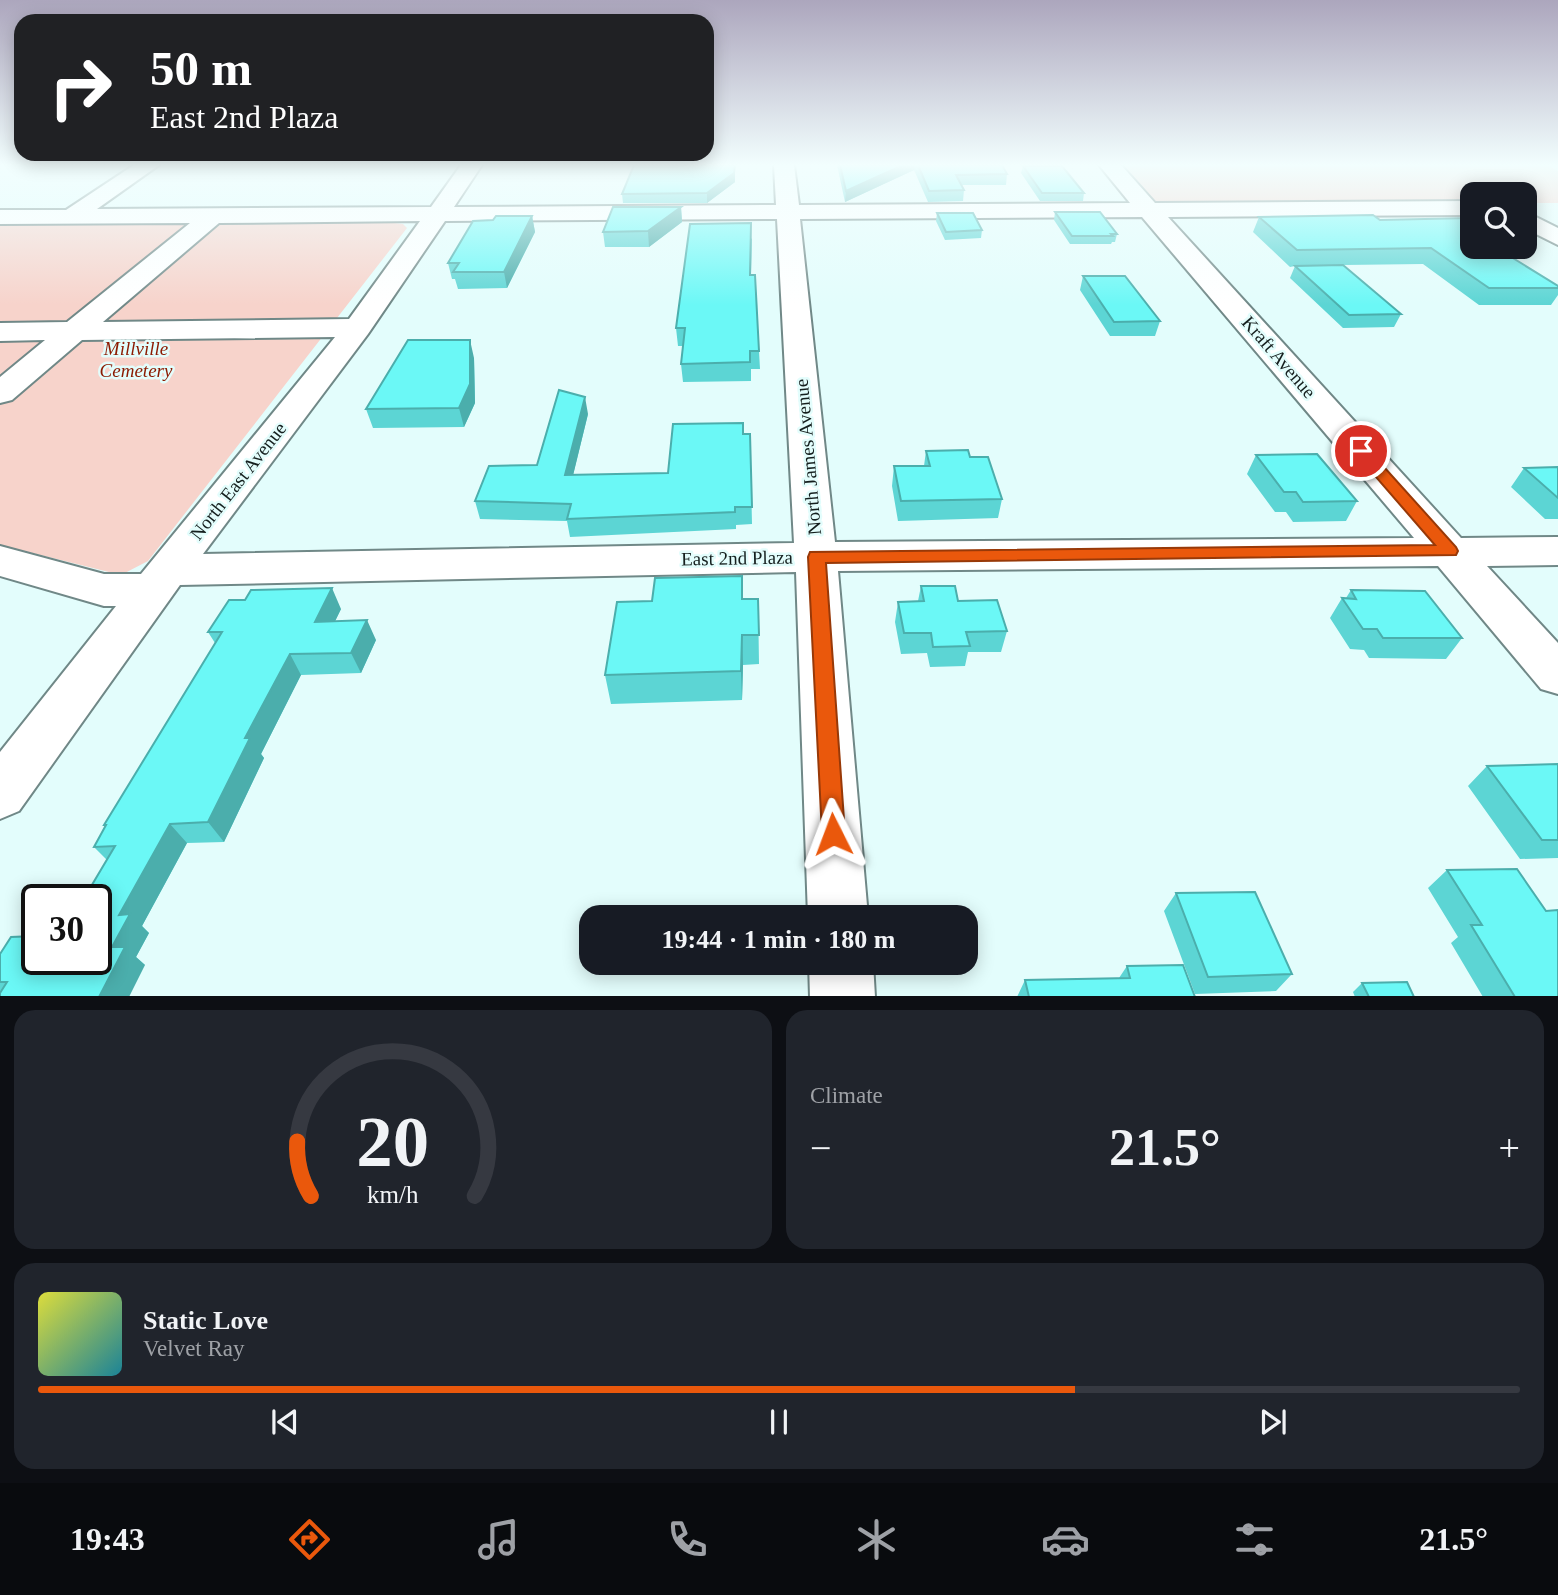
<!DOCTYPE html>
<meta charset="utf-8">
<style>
body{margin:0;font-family:"Times New Roman",serif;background:#20242c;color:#f1f3f6;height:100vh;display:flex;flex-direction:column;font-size:26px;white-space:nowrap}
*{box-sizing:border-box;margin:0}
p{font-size:23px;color:#9ea1a6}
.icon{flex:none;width:38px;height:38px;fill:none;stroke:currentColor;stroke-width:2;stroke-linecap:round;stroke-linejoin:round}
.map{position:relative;height:996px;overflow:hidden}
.panel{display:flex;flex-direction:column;gap:14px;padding:14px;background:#0d0f14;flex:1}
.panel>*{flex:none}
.hud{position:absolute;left:14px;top:14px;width:700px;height:147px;border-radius:21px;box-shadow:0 4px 18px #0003;background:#202124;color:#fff;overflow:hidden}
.buttons{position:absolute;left:1460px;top:182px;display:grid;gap:14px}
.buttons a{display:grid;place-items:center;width:77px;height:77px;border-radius:14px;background:#171b24;box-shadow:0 4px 18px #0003;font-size:35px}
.speed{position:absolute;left:21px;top:884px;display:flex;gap:14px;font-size:35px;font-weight:700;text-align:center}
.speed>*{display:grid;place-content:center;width:91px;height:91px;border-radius:50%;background:#171b24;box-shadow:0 4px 18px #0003;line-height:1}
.speed .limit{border:4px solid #111;border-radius:10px;background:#fff;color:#111}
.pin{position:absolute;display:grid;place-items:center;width:60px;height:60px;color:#fff;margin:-30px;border:4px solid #fff;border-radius:50%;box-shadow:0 2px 7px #0007}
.me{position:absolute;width:77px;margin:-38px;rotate:357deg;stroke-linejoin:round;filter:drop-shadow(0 0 5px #0008)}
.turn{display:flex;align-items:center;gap:24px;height:147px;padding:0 21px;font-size:32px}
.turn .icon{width:91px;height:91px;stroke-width:2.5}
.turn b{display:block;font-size:49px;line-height:60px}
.big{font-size:52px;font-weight:700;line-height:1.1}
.panel .card{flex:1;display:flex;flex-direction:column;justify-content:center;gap:10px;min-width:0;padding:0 24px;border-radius:21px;background:#20242c}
.panel .dial{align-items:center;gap:0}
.dial svg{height:182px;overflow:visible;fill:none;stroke:#363941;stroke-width:7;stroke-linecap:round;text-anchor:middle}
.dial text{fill:#f1f3f6;stroke:none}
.song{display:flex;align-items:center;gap:21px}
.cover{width:84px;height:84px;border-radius:10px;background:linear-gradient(135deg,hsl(60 70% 55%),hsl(190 70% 35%))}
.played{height:7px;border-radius:4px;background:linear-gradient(90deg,#ea580c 70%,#363941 70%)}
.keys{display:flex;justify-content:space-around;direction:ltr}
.heat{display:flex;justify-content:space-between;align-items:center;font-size:38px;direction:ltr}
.panel .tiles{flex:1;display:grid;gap:14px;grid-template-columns:1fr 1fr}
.card:last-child{grid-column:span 2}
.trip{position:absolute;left:579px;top:905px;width:399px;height:70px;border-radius:21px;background:#171b24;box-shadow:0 4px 18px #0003;font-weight:700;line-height:70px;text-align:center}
.tab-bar{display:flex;height:112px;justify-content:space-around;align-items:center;background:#090b0e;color:#9ea1a6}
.tab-bar .icon{width:49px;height:49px}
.tab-bar .active{color:#ea580c}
.tab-bar b{font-size:32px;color:#f1f3f6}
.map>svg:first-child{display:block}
</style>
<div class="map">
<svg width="1558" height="997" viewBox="0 0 1558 997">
<rect width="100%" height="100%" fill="#e3fdfc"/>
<path fill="#f7d3cb" d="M 1120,165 L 1547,165 L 1558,171 L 1558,203 L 1524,203 L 1524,194 L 1472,194 L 1472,203 L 1156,204 Z
M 386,222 L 403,224 L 407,228 L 148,561 L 121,575 L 0,545 L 0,224 Z"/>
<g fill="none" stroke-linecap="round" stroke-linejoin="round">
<g stroke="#708887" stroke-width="4">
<path id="minor" d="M 134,165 L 159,165 L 97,209 L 431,207 L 461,165 L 482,165 L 454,207 L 776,205 L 774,165 L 794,165 L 799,205 L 1130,203 L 1099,165 L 1121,165 L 1155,203 L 1472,201 L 1472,215 L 1168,217 L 1461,538 L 1558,537 L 1558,565 L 1487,566 L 1558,643 L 1558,694 L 1541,689 L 1438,566 L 838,571 L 868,917 L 808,917 L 796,572 L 180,585 L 19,811 L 0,819 L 0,752 L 116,606 L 104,606 L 0,576 L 0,546 L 104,574 L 141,574 L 335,337 L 82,340 L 12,400 L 0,403 L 0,377 L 45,340 L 0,341 L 0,323 L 67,322 L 190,223 L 0,224 L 0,210 L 66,210 ZM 1142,217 L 1414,538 L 835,542 L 800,219 ZM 777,219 L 794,543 L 203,554 L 368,334 L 445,221 ZM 420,221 L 349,319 L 103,322 L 219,223 Z
M 1524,211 L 1558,228 L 1558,245 L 1524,228 Z
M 809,962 L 873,962 L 875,997 L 810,997 Z"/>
</g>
<use href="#minor" fill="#fff" fill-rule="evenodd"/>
</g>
<path fill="#5cd5d4" d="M 634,165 L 735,165 L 735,182 L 707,203 L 623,203 L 622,194 Z
M 837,165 L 1002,165 L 1007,174 L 1006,185 L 962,185 L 964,190 L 963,201 L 928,202 L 914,170 L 845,202 Z
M 1023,166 L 1084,193 L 1083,201 L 1040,201 L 1021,173 Z
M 681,207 L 682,222 L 649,247 L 605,247 L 603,232 Z
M 1055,212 L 1117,234 L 1115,242 L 1112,242 L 1111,244 L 1070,244 L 1054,220 Z
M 937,213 L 982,230 L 981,238 L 945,240 L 936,221 Z
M 532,216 L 535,232 L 507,288 L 458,289 L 455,279 L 452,279 L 448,263 L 493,220 Z
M 1259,217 L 1380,220 L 1470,231 L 1558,286 L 1558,295 L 1551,305 L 1479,305 L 1423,264 L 1343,265 L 1401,314 L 1394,327 L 1343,328 L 1290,278 L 1295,266 L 1290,267 L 1253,232 Z
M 752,238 L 751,275 L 759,351 L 760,369 L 751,369 L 751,381 L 683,382 L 681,364 L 683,346 L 678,346 L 676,328 Z
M 1083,276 L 1160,321 L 1155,336 L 1110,336 L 1080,290 Z
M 474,358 L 475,403 L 464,427 L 373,428 L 366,409 Z
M 588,414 L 573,475 L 668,473 L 743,434 L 750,434 L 752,524 L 736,525 L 736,529 L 570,537 L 567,521 L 480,519 L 475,501 L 537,465 Z
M 926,451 L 970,457 L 1002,499 L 998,518 L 898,521 L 892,486 L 894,466 L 924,466 Z
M 1256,455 L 1357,501 L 1346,521 L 1293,522 L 1286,512 L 1275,512 L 1247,474 Z
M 1558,467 L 1558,519 L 1545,519 L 1511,487 L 1524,468 Z
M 742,576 L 743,599 L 758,599 L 759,664 L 743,665 L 742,700 L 611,704 L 605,675 L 652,601 Z
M 921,586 L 958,601 L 1007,631 L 1001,652 L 968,652 L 965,666 L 930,667 L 927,653 L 901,654 L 895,622 L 898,602 L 918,601 Z
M 1351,590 L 1462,638 L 1446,659 L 1369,658 L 1364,650 L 1350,649 L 1330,618 L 1342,598 L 1346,598 Z
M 245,600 L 341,609 L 335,621 L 376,640 L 361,673 L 301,675 L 261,754 L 264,758 L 224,842 L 187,843 L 142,926 L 149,933 L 136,957 L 145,965 L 0,997 L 0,954 L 96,959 L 107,860 L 94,847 L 105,827 L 104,825 L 215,643 L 208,632 Z
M 1558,764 L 1558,858 L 1520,859 L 1468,786 L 1487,766 Z
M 1447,870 L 1546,911 L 1558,997 L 1483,997 L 1451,943 L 1458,937 L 1428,888 Z
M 1176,893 L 1292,974 L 1276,991 L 1195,994 L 1164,911 Z
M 1127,966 L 1195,997 L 1017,997 L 1025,980 L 1119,978 Z
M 1362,983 L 1414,997 L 1355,997 L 1353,992 Z"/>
<path fill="#4baeac" d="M 735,165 L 735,182 L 707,203 L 707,193 Z
M 903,165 L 915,165 L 914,170 L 845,202 L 846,191 Z
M 681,207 L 682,222 L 649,247 L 648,231 Z
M 532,216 L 535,232 L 507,288 L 504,272 Z
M 470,340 L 474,358 L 475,403 L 464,427 L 459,408 Z
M 585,397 L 588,414 L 569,492 L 565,475 Z
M 332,588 L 341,609 L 325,642 L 315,622 Z
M 367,620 L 376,640 L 361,673 L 351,653 Z
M 742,635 L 743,665 L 742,700 L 741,671 Z
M 290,654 L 301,675 L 261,754 L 264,758 L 224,842 L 208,822 L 245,738 Z
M 170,824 L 187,843 L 142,926 L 149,933 L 136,957 L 145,965 L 129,997 L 99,997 L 119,915 Z"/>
<path fill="#6bf8f6" stroke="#4baeac" stroke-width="2" d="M 634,165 L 735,165 L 734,173 L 707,193 L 622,194 Z
M 840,165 L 903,165 L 846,191 Z
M 918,165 L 1002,165 L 1007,174 L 956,175 L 964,190 L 929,191 Z
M 1023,166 L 1062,166 L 1084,193 L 1042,193 Z
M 613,207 L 681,207 L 648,231 L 603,232 Z
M 1055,212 L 1100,212 L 1117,234 L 1111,234 L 1113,236 L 1072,236 Z
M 937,213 L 973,213 L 982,230 L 946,232 Z
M 1373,215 L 1380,220 L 1469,218 L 1470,231 L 1472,232 L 1472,247 L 1495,247 L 1558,286 L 1558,288 L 1489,288 L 1431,248 L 1297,250 L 1259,217 Z
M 496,216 L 532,216 L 504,272 L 453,272 L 459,263 L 448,263 L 473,221 L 493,220 Z
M 751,223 L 750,275 L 755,275 L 759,351 L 750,351 L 750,362 L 681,364 L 685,328 L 676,328 L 690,224 Z
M 1343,265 L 1401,314 L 1349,315 L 1295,266 Z
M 1083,276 L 1125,276 L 1160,321 L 1114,322 Z
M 408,340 L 470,340 L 470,384 L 459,408 L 366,409 Z
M 559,390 L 585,397 L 565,475 L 668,473 L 673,424 L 743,423 L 743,434 L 750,434 L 752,507 L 735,507 L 735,512 L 567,519 L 571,504 L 475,501 L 489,466 L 537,465 Z
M 968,450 L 970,457 L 988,457 L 1002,499 L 901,501 L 894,466 L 930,466 L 926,451 Z
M 1317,454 L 1357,501 L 1303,502 L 1296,492 L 1284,492 L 1256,455 Z
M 1558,467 L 1558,498 L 1524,468 Z
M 742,576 L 742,599 L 758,599 L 759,635 L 742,635 L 741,671 L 605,675 L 617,602 L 652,601 L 655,578 Z
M 921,586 L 955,586 L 958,601 L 997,600 L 1007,631 L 966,632 L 970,646 L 933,647 L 931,633 L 904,633 L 898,602 L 924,601 Z
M 332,588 L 315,622 L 367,620 L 351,653 L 290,654 L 245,738 L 250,738 L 208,822 L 170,824 L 119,915 L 130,914 L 112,947 L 125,947 L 99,997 L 0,997 L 0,993 L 7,982 L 0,982 L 0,954 L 11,937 L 35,936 L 37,932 L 37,959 L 96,959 L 96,900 L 83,900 L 115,846 L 94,847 L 106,825 L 104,825 L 222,632 L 208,632 L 229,600 L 245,600 L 251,590 Z
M 1351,590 L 1425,591 L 1462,638 L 1383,638 L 1377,629 L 1363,629 L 1342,598 L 1356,599 Z
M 1558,764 L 1558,840 L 1542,840 L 1487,766 Z
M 1517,869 L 1546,911 L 1558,910 L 1558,997 L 1515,997 L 1471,925 L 1482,925 L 1447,870 Z
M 1255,892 L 1292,974 L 1208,977 L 1176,893 Z
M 1183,965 L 1195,997 L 1029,997 L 1025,980 L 1130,978 L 1127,966 Z
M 1407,982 L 1414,997 L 1369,997 L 1362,983 Z"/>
<linearGradient id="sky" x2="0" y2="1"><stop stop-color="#aca6bd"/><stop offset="0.54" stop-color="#f2fefe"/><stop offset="1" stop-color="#f2fefe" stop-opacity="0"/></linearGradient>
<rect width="1558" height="305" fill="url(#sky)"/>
<path fill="#ea580c" stroke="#983908" stroke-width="2" d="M 1361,446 L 1366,447 L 1456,547 L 1458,551 L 1456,555 L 826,563 L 845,834 L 841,842 L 833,845 L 825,842 L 822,834 L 808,557 L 810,552 L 1435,545 L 1356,454 L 1356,447 Z"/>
<g text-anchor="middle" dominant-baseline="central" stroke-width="5" stroke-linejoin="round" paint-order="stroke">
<g font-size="19" font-style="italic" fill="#8c1b02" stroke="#e3fdfc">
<text x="136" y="348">Millville<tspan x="136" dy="22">Cemetery</tspan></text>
</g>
<g font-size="19" fill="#151f1e" stroke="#e3fdfc">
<text transform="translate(1279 357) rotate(49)">Kraft Avenue</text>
<text transform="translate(808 457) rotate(-95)">North James Avenue</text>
<text transform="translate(238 481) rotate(-52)">North East Avenue</text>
<text transform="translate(737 558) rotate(-1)">East 2nd Plaza</text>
</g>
</g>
</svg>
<div class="buttons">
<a><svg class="icon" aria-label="search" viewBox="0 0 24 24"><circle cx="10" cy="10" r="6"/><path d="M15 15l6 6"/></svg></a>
</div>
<div class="speed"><div class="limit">30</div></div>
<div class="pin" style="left:1361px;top:451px;background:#d93025"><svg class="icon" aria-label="arrive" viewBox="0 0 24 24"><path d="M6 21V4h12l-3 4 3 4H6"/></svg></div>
<svg class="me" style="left:833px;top:834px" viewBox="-20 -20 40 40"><path d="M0-17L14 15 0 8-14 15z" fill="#ea580c" stroke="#fff" stroke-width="4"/></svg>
<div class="trip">19:44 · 1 min · 180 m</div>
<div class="hud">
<div class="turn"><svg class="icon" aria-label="right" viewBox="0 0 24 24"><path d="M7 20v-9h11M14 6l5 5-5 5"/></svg><div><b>50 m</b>East 2nd Plaza</div></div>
</div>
</div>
<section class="panel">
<div class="tiles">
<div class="card dial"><svg viewBox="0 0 100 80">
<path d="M14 69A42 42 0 1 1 86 69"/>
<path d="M14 69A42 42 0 0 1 8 45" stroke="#ea580c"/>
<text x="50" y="56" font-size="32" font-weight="700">20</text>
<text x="50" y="72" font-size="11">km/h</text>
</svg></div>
<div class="card"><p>Climate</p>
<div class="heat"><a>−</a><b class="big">21.5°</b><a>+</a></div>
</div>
<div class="card">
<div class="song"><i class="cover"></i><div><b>Static Love</b><p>Velvet Ray</p></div></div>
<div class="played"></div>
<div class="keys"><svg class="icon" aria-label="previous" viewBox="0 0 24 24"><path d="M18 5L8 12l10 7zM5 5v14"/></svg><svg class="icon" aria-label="pause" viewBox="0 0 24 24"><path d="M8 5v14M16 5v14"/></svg><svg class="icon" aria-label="next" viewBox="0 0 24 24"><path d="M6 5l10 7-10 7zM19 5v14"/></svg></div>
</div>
</div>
</section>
<nav class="tab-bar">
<b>19:43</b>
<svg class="icon active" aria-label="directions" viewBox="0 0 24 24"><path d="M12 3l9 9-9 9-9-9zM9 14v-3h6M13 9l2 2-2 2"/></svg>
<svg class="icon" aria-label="music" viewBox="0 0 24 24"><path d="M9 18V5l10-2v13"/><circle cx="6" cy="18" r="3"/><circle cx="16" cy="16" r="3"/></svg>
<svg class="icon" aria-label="phone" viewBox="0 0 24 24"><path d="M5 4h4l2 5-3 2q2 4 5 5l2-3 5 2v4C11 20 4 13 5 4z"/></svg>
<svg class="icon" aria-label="climate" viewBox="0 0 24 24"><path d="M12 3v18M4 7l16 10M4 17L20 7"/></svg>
<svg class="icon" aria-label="car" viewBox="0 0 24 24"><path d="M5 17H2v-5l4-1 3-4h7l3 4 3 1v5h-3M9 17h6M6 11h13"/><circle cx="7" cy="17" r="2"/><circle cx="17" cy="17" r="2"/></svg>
<svg class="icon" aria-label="filters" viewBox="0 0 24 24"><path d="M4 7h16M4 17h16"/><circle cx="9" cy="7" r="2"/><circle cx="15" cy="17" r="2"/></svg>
<b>21.5°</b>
</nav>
